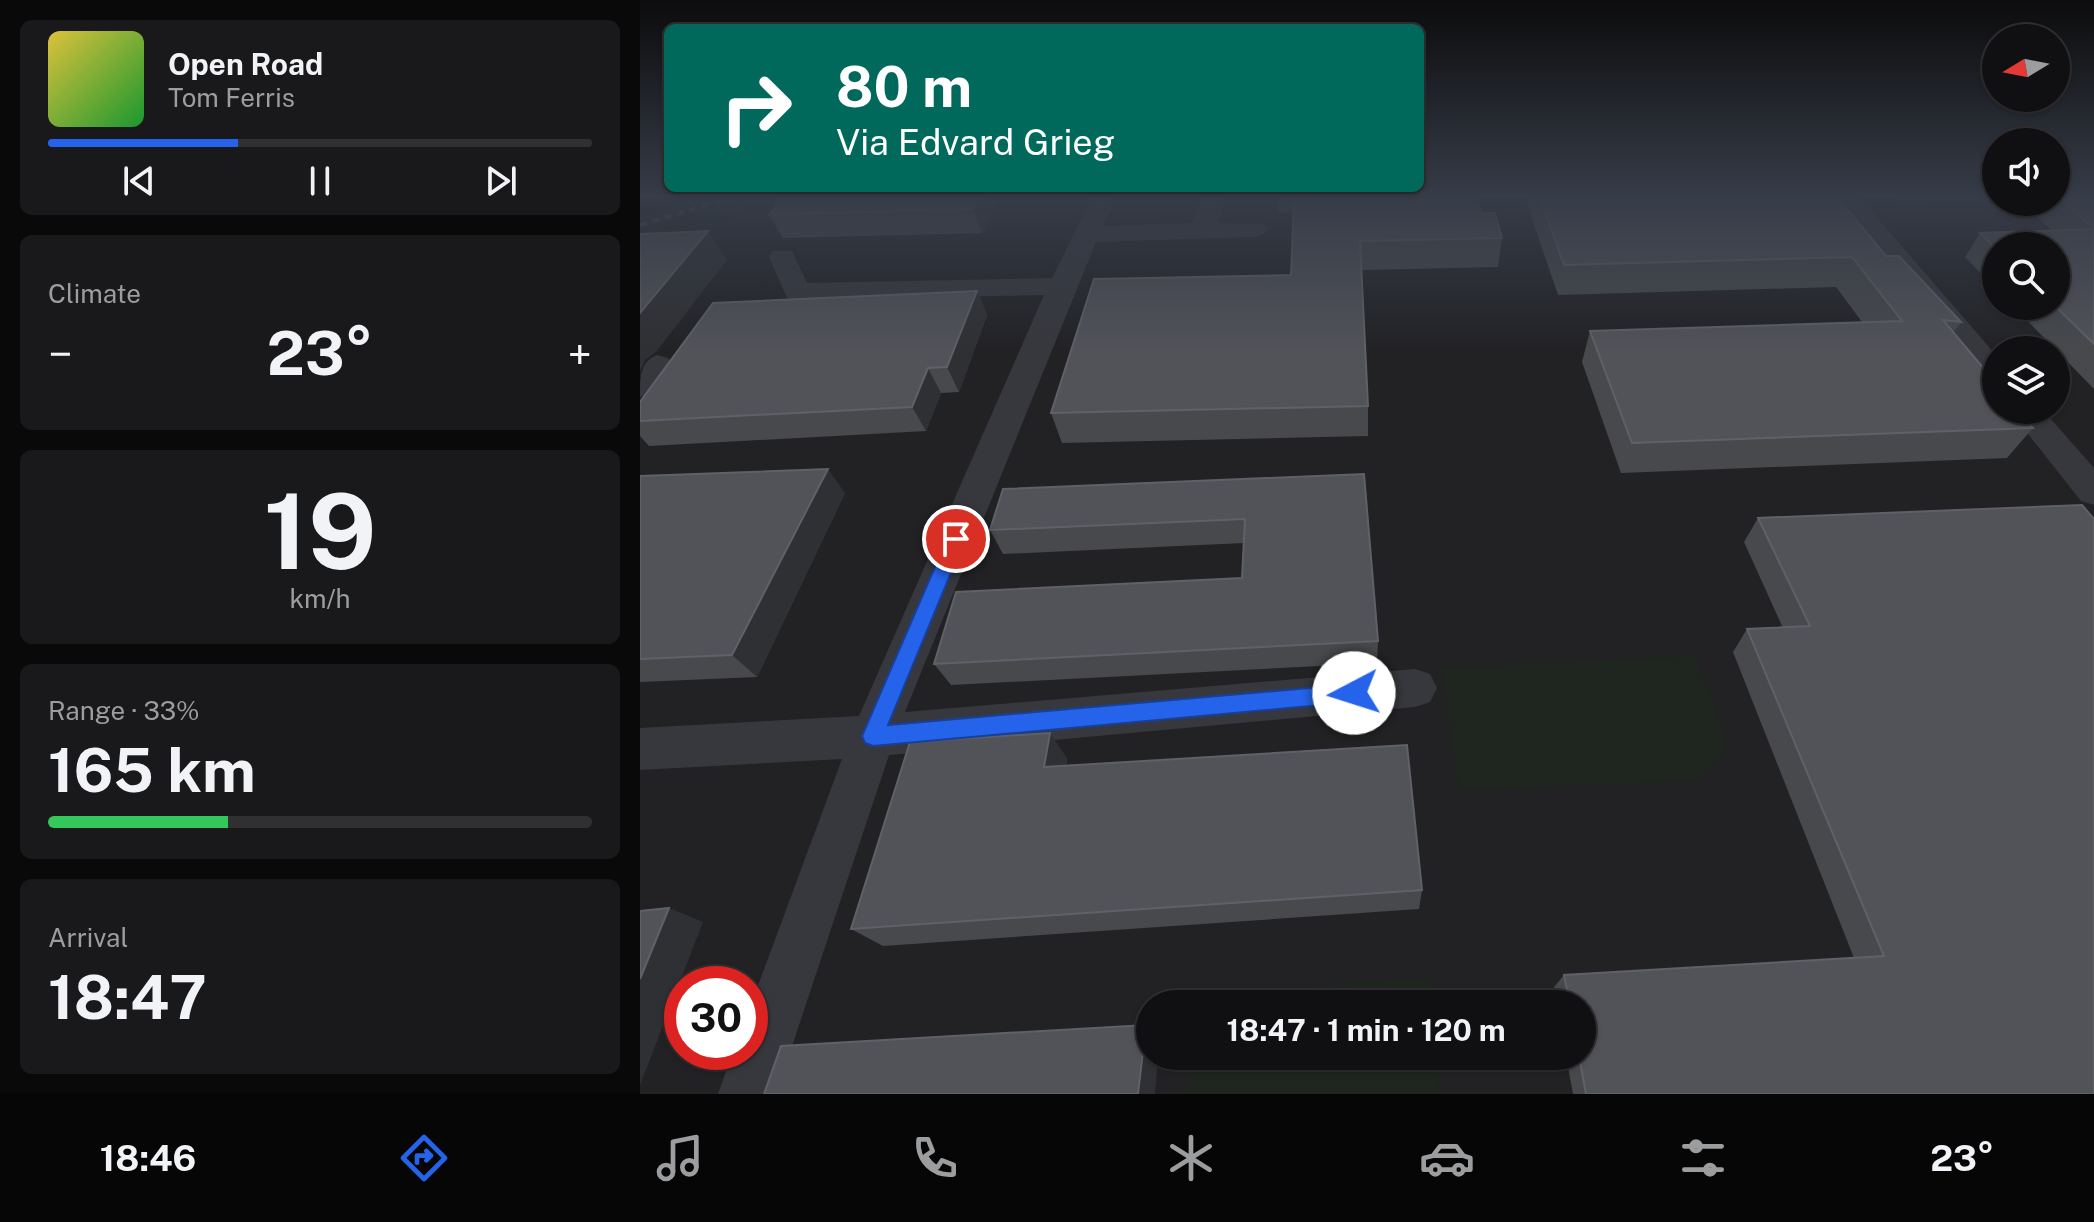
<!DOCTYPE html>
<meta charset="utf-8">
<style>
body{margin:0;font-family:"Public Sans",sans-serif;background:#19191b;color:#f1f3f6;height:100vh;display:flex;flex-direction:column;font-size:30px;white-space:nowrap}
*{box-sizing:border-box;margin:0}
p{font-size:26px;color:#9c9d9f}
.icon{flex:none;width:44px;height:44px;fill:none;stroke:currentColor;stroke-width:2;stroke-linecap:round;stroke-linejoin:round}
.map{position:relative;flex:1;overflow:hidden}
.details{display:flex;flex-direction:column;gap:20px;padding:20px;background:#09090a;width:640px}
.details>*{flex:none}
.hud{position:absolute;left:24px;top:24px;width:760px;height:168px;border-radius:12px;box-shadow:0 2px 6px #0004,0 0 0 2px #303032;background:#00695c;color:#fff;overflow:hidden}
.needle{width:52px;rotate:260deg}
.controls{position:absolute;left:1342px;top:24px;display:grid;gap:16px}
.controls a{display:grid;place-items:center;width:88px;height:88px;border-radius:50%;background:#101012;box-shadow:0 2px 6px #0004,0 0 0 2px #303032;font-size:40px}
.speed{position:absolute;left:24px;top:966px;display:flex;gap:16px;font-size:40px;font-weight:700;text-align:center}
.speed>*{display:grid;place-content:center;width:104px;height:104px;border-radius:50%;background:#101012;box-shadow:0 2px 6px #0004,0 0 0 2px #303032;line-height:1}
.speed .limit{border:12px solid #d22;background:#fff;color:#111}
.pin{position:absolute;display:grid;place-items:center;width:68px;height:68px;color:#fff;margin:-34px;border:4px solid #fff;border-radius:50%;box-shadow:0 2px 8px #0007}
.me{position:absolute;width:88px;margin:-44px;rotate:265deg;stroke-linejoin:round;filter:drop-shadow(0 0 6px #0008)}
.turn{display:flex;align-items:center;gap:28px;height:168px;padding:0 40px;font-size:36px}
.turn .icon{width:104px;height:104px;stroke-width:2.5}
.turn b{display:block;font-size:56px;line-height:68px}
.big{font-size:60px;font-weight:700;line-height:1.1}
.details .widget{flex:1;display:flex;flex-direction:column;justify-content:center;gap:12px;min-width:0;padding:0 28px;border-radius:12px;background:#19191b}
.details .dial{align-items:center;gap:0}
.dial b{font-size:104px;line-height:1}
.song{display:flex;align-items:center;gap:24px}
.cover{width:96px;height:96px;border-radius:12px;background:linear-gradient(135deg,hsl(50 70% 55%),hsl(130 70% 35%))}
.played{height:8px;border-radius:4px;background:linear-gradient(90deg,#2563eb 35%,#303032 35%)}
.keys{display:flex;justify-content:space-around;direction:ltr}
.heat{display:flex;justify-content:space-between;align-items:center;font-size:44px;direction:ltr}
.charge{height:12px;border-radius:6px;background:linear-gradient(90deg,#34c759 33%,#303032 0)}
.trip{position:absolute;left:496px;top:990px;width:460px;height:80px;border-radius:40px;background:#101012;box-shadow:0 2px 6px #0004,0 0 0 2px #303032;font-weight:700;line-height:80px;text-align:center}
.tabs{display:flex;height:128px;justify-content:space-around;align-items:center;background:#060607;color:#9c9d9f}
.tabs .icon{width:56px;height:56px}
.tabs .active{color:#2563eb}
.tabs b{font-size:36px;color:#f1f3f6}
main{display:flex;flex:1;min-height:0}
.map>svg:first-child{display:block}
</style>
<main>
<section class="details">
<div class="widget">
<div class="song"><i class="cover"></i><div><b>Open Road</b><p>Tom Ferris</p></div></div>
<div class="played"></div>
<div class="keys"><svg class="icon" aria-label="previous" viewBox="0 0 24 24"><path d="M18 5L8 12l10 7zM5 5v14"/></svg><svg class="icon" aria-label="pause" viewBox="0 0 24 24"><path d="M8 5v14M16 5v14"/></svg><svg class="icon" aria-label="next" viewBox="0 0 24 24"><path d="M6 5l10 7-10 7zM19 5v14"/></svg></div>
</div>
<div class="widget"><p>Climate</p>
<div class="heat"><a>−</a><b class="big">23°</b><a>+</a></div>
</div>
<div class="widget dial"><b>19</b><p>km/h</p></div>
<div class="widget"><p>Range · 33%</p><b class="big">165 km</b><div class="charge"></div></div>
<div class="widget"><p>Arrival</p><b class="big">18:47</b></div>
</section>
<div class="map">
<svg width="1454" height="1094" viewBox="0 0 1454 1094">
<rect width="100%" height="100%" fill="#161618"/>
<path fill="#222225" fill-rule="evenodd" d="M 56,198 L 103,198 L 0,230 L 0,214 Z
M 147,198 L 1356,198 L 1356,202 L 1416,202 L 1454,198 L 1454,1094 L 0,1094 L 0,247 ZM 1356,246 L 1416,246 L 1416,306 L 1356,306 ZM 1356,350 L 1416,350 L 1416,410 L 1356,410 ZM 42,984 L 110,984 L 110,1052 L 42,1052 ZM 510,1004 L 942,1004 L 942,1056 L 510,1056 Z"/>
<path fill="#1e261f" d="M 103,198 L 147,198 L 0,247 L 0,230 Z
M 1055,656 C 1061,673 1087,732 1085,745 C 1084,763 1066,773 1052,781 L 819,790 L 801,668 Z
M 789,978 L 791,1004 L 556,1004 L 556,996 Z
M 551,1056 L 796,1056 L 800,1094 L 548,1094 Z"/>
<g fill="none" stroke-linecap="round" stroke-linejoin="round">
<path fill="#37383d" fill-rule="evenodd" d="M 452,198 L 476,198 L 463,226 L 552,223 L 561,198 L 585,198 L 578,223 L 624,224 L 628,229 L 624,234 L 615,237 L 456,242 L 265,712 L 775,669 L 790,674 L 797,688 L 790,702 L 775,707 L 249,755 L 136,1094 L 78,1094 L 93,1052 L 110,1052 L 110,1007 L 202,759 L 0,770 L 0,728 L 219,716 L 404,295 L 157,300 L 147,298 L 129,257 L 132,251 L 152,251 L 167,283 L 412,278 Z
M 1195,198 L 1220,198 L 1356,355 L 1356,385 L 1345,382 Z
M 17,355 L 28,358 L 33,365 L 11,394 L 0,397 C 0,378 0,361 17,355 Z
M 1369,410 L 1403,410 L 1454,468 L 1454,505 L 1441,501 Z"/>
<path stroke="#4a4c52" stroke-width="4" stroke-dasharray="7 6" stroke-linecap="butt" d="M 0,225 L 90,198"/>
</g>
<path fill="#47494d" d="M 358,198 L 342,233 L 143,238 L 129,215 Z
M 637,198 L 837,198 L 841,213 L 862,238 L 858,267 L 721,270 L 728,406 L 728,436 L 422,443 L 411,413 L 651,275 L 654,212 L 639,213 Z
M 885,198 L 1198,198 L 1246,256 L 1321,322 L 1313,333 L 1393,428 L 1367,458 L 981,473 L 942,362 L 950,331 L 1222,322 L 1196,287 L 918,295 Z
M 1256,198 L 1356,198 L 1356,199 L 1260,202 Z
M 1416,198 L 1454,198 L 1454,389 L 1373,306 L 1416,306 L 1356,246 L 1356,289 L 1325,257 L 1340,233 L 1412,230 L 1379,202 L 1416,202 Z
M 337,291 L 347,315 L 319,392 L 301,393 L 286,431 L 9,446 L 0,436 L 0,402 Z
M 724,474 L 738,641 L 737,663 L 311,685 L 294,664 L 602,578 L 604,543 L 363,554 L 350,530 Z
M 0,476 L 205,493 L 117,677 L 0,682 Z
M 1118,518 L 1454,1094 L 933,1094 L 926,1056 L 942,1056 L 942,1004 L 917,1004 L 914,987 L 924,975 L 1214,958 L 1093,652 L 1107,629 L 1143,628 L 1104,542 Z
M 427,758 L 426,766 L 782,890 L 779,909 L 243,946 L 211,929 Z"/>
<path fill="#2f3033" d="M 338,198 L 358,198 L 342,233 L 333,209 Z
M 68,231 L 87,260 L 16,352 L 5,360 L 0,371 L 0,313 Z
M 337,291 L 347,315 L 319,392 L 307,367 Z
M 288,368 L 301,393 L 286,431 L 272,407 Z
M 188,469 L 205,493 L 117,677 L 92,655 Z
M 410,733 L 427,758 L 422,791 L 404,767 Z
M 29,908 L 63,922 L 0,1085 L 0,979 Z
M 506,1025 L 510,1029 L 510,1056 L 518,1056 L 515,1094 L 498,1094 Z"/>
<path fill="#525359" stroke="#5f6168" stroke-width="2" d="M 142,198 L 338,198 L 333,209 L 129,215 Z
M 654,198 L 837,198 L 841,213 L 855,213 L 862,238 L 720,241 L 728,406 L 411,413 L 454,279 L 651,275 Z
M 900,198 L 1198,198 L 1246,256 L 1259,256 L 1321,322 L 1303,320 L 1356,383 L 1356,410 L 1378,410 L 1393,428 L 992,443 L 950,331 L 1262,321 L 1212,257 L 924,265 Z
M 1418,198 L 1454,198 L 1454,228 Z
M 1454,229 L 1454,344 L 1415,306 L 1416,306 L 1416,246 L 1356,246 L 1356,249 L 1340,233 Z
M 68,231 L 0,313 L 0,234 Z
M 337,291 L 307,367 L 288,368 L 272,407 L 0,421 L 0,402 L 73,303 Z
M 188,469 L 92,655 L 0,659 L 0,476 Z
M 724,474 L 738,641 L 294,664 L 316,592 L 602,578 L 605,519 L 350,530 L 363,489 Z
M 1442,505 L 1454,519 L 1454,1094 L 946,1094 L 939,1056 L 942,1056 L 942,1004 L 930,1004 L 924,975 L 1244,956 L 1107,629 L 1170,626 L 1118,518 Z
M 410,733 L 404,767 L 767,745 L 782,890 L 211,929 L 270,742 Z
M 29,908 L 0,979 L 0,911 Z
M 506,1025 L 498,1094 L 124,1094 L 141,1046 Z"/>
<linearGradient id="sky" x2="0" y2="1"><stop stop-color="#0c0c0d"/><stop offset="0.56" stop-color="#363c48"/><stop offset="1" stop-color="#363c48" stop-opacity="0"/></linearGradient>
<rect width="1454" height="351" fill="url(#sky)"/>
<path fill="#2563eb" stroke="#184099" stroke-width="2" d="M 316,532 L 325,539 L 248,725 L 714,684 L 722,686 L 725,693 L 722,700 L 714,702 L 233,746 L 225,743 L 222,736 L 307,539 Z"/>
</svg>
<div class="controls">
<a><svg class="needle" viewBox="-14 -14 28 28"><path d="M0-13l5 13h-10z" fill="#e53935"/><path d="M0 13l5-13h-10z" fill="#9c9d9f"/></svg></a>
<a><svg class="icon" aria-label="sound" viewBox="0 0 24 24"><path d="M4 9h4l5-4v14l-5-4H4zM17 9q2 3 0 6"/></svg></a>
<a><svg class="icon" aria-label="search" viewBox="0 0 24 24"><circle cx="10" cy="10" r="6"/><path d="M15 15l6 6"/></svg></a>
<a><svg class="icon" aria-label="layers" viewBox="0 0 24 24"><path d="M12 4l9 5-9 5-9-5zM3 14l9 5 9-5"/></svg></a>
</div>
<div class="speed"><div class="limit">30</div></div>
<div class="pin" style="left:316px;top:539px;background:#d93025"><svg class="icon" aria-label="arrive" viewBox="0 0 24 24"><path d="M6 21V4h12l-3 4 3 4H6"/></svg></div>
<svg class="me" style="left:714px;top:693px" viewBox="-20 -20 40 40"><circle r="19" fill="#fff"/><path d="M0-13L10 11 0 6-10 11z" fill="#2563eb"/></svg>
<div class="trip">18:47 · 1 min · 120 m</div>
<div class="hud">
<div class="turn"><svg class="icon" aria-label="right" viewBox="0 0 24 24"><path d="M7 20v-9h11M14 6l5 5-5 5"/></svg><div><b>80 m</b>Via Edvard Grieg</div></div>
</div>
</div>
</main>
<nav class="tabs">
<b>18:46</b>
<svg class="icon active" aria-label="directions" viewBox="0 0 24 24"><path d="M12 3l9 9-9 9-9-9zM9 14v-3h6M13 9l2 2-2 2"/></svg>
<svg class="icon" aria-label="music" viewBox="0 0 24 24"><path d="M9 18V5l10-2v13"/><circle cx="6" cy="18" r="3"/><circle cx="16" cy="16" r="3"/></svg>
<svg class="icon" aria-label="phone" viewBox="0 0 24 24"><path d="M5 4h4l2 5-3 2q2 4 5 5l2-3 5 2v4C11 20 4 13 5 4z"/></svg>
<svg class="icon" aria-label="climate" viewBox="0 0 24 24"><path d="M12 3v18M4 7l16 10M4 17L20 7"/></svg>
<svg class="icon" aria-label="car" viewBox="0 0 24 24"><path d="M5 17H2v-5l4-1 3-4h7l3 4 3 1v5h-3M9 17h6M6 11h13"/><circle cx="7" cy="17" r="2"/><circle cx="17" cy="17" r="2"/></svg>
<svg class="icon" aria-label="filters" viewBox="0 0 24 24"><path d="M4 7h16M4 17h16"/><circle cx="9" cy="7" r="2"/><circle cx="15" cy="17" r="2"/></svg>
<b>23°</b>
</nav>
